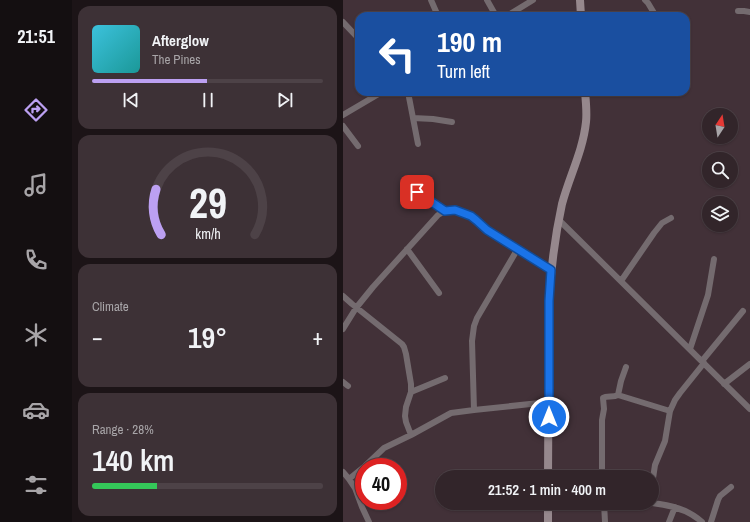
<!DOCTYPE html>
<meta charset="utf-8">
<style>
body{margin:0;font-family:"Archivo Narrow",sans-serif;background:#3d3136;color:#f1f3f6;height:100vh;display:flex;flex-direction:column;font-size:15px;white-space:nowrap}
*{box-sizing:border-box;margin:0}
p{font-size:13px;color:#a8a5a8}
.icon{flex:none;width:22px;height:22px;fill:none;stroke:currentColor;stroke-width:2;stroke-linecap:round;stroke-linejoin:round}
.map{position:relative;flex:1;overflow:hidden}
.drawer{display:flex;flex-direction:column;gap:6px;padding:6px;background:#1c1417;width:271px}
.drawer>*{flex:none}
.banner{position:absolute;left:12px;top:12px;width:335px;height:84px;border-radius:12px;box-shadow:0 1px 3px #0004,0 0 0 1px #4d4247;background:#1a4fa0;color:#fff;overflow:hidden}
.needle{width:26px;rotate:12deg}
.controls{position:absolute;left:359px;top:108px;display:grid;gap:8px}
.controls a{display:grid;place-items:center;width:36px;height:36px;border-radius:50%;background:#32252a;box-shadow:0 1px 3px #0004,0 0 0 1px #4d4247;font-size:20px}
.speed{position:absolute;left:12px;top:458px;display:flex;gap:8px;font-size:20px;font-weight:700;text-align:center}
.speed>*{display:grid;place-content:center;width:52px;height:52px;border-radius:50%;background:#32252a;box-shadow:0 1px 3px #0004,0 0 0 1px #4d4247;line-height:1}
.speed .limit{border:6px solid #d22;background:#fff;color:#111}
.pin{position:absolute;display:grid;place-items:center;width:34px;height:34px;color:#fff;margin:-17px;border-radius:8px;box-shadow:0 2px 6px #0006}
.me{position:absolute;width:44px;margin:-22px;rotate:0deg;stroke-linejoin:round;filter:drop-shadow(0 0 3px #0008)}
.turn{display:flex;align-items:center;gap:14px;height:84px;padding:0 16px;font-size:18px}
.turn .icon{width:52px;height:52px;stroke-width:2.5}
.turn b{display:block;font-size:28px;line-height:34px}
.big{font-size:30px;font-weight:600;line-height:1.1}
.drawer .widget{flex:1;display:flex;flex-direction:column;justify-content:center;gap:6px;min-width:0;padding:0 14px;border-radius:12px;background:#3d3136}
.drawer .dial{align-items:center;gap:0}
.dial svg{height:104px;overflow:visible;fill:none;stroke:#4d4247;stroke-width:7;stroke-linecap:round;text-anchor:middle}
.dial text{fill:#f1f3f6;stroke:none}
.song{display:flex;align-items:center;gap:12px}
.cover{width:48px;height:48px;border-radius:6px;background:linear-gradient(135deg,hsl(190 70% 55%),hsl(180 70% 35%))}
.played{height:4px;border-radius:2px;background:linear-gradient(90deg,#bca0f2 50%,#4d4247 50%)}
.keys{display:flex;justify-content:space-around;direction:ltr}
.heat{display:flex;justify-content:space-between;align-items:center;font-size:22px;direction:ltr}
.charge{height:6px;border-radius:3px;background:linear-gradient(90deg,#34c759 28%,#4d4247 0)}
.trip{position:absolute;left:92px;top:470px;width:224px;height:40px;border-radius:20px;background:#32252a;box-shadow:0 1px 3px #0004,0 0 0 1px #4d4247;font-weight:600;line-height:40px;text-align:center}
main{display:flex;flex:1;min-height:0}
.tab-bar{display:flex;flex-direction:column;width:72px;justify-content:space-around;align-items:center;background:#140f11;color:#a8a5a8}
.tab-bar .icon{width:28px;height:28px}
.tab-bar .current{color:#bca0f2}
.tab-bar b{font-size:18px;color:#f1f3f6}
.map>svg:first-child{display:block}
</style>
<main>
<nav class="tab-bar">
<b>21:51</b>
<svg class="icon current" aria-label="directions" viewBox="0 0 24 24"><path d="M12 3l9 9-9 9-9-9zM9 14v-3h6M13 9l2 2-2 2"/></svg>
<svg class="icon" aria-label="music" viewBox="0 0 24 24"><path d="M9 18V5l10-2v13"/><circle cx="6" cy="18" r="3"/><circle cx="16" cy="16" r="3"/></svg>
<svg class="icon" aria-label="phone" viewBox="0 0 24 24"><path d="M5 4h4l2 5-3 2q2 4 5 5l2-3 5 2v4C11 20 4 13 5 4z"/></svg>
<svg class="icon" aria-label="climate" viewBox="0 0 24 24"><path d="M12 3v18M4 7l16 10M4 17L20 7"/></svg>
<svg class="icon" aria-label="car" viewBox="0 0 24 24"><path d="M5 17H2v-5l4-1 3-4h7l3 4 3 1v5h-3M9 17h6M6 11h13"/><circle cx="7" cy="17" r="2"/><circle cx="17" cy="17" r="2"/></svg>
<svg class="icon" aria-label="filters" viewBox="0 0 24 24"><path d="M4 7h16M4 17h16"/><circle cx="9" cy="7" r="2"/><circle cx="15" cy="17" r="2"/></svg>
</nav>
<section class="drawer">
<div class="widget">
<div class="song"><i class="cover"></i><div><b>Afterglow</b><p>The Pines</p></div></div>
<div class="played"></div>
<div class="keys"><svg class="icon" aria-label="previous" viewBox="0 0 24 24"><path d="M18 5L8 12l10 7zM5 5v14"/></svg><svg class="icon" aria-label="pause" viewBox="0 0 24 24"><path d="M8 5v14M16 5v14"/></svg><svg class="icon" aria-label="next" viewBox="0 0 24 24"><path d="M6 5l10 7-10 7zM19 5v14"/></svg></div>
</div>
<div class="widget dial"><svg viewBox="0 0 100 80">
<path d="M14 69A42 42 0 1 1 86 69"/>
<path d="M14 69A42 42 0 0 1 10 34" stroke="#bca0f2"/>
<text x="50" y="56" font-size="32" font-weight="700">29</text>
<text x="50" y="72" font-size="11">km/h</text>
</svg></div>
<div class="widget"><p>Climate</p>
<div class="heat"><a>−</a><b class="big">19°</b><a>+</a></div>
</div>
<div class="widget"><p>Range · 28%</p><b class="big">140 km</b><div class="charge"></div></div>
</section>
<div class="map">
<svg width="407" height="522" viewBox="0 0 407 522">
<rect width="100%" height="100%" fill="#423138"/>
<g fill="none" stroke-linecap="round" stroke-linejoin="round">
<path stroke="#746b6f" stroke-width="6" d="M 88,0 L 95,16
M 144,0 L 153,16
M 302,0 L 305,3 L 311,13
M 395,11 L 401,11 L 407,12
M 164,16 L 190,0
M 0,22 L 16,39
M 65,92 L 75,144
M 0,115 L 39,92
M 70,118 L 90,119 L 109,122
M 0,126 L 15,146
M 74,192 L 102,211
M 216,220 L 407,409
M 64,249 L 96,293
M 278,281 L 311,233 L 319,223 L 328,218
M 0,296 L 9,304 L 59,344 L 61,347 L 63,354 L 68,384 L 68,392 L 63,407 L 62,416 L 63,422 L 68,435
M 0,329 L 13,308 L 30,287 L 95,215 L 102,211 L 112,210 L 129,216 L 144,230 L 208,270
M 347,349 L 365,295 L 371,259
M 359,361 L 400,311
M 0,382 L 5,386
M 381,384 L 407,364
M 68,392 L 102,378
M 275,395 L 278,381 L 283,367
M 131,410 L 129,341 L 131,326 L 134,318 L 174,250
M 0,472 L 6,479 L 12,488 L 19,507 L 26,522
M 259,477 L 259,420 L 261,409 L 260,398 C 264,395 270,398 275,395 L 327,411
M 6,479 L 22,466 L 41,448 L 68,435 L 108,413 L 131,410 L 206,402
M 309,485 L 312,465 L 322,441 L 327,411 L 332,400 L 337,393 L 361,363
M 309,489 L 311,503
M 261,503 L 262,522
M 309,503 C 327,505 345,509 359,522
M 326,522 L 332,507
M 368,522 L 375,500 L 377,496 L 388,487"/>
<path stroke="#96888d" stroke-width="8" d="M 237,0 L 238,16
M 205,477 L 206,301 C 208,268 212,236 219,204 C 226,177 240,151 243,122 C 244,113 243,102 242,92
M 205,503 L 205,522"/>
</g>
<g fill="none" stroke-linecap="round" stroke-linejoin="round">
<g stroke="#114b97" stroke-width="10">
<path id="route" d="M 74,192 L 102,211 L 112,210 L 128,216 L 133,220 L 144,230 L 208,270 L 206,301 L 206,417"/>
</g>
<use href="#route" stroke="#1a73e8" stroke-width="7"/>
</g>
</svg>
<div class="controls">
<a><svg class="needle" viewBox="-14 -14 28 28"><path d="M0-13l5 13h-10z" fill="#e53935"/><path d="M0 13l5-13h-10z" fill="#a8a5a8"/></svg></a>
<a><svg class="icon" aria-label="search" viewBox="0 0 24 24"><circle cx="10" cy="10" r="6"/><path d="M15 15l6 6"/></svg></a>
<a><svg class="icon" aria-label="layers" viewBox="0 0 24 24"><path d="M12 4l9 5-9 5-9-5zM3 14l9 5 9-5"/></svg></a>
</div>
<div class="speed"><div class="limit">40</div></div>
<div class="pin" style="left:74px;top:192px;background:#d93025"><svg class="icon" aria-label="arrive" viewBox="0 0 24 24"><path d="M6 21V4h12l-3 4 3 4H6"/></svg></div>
<svg class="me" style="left:206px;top:417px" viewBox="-20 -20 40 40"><circle r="17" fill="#1a73e8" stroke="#fff" stroke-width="3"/><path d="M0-11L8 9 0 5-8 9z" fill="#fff"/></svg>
<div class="trip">21:52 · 1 min · 400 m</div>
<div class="banner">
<div class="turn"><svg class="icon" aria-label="left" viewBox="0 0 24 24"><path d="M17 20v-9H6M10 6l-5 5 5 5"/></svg><div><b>190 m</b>Turn left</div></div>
</div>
</div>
</main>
